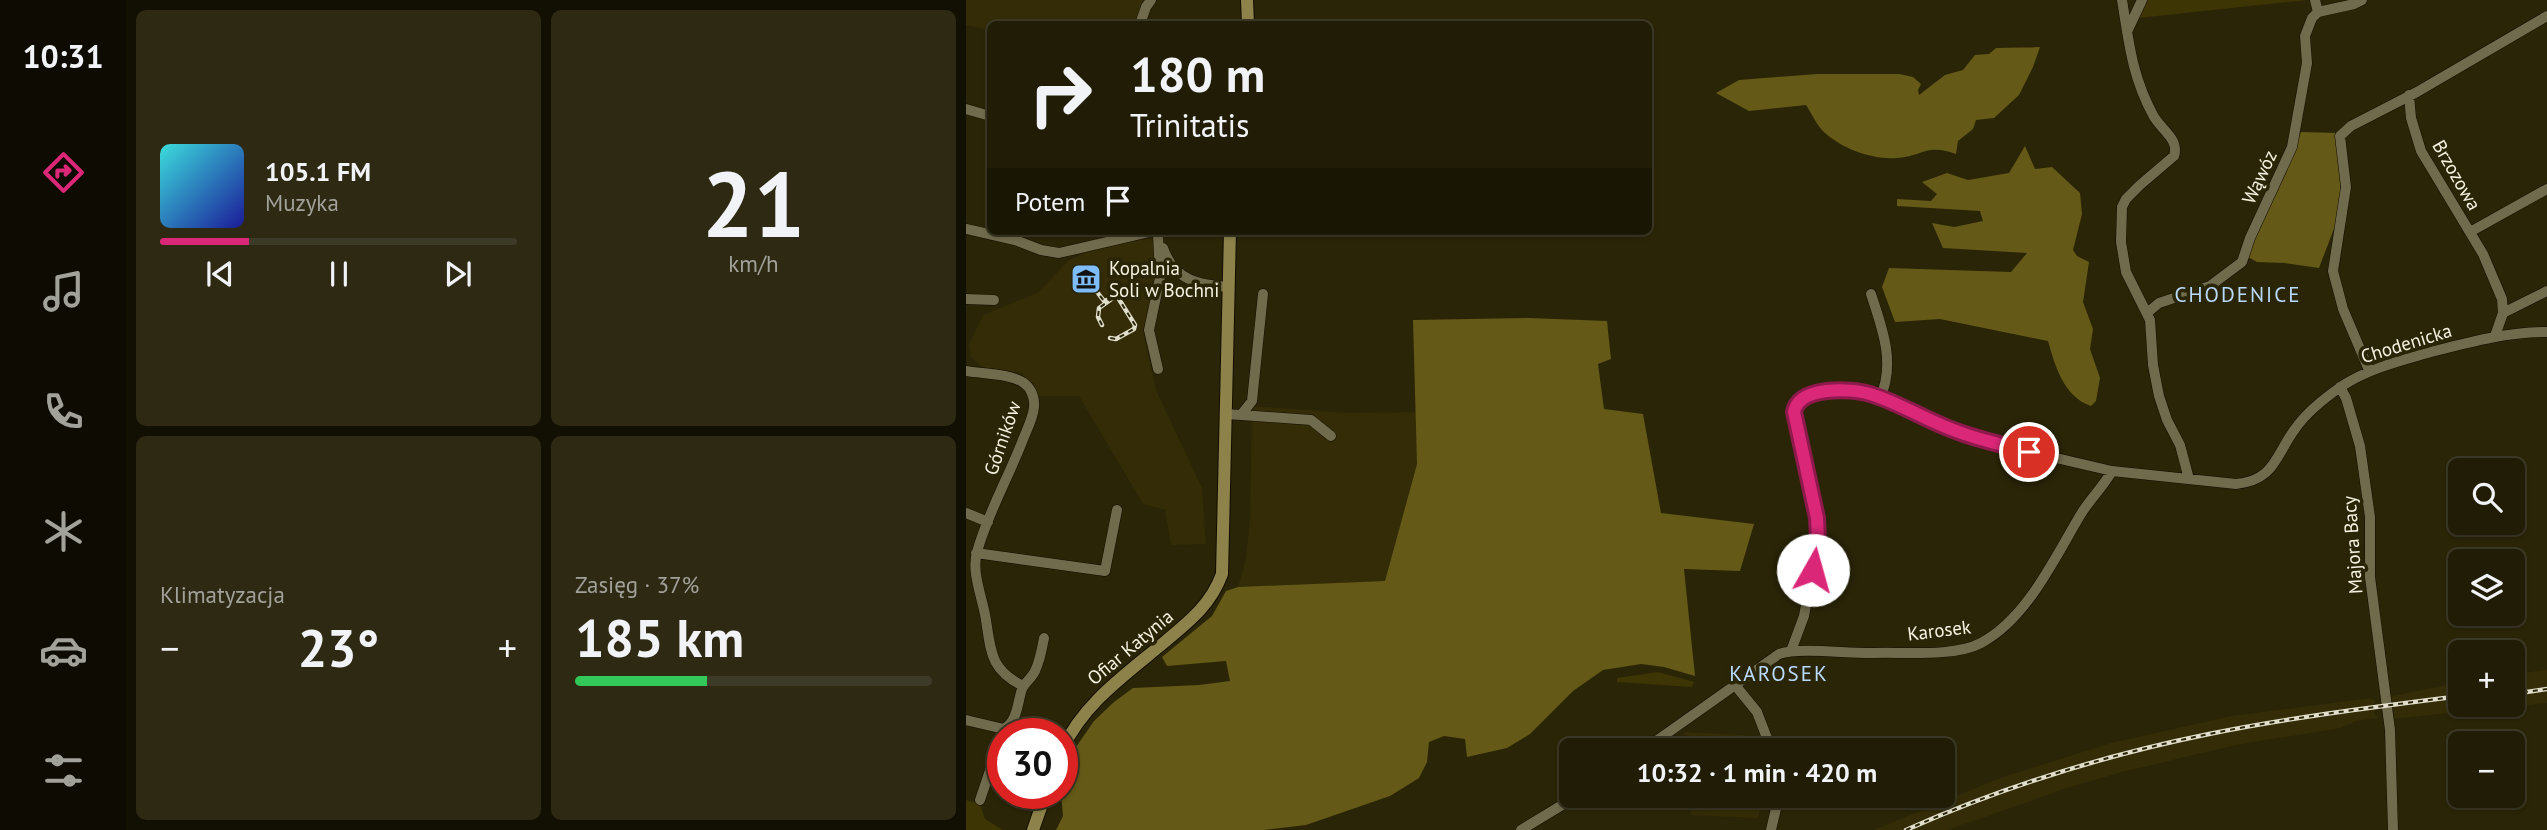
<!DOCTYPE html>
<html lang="pl">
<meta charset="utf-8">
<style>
body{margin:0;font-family:"PT Sans",sans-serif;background:#2d2913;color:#f1f3f6;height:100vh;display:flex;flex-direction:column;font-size:26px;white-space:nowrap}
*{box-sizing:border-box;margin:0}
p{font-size:23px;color:#a2a19a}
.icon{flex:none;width:38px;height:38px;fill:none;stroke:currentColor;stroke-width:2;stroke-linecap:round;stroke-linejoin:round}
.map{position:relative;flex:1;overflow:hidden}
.details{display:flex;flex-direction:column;gap:10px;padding:10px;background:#120f03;width:840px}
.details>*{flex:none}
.top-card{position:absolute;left:21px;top:21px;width:665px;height:214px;border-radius:10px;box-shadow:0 2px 5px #0004,0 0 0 2px #3d3a27;background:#201c05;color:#f1f3f6;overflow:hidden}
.fabs{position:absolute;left:1482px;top:458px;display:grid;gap:14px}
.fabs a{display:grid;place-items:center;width:77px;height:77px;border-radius:10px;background:#201c05;box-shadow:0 2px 5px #0004,0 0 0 2px #3d3a27;font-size:35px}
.speed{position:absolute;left:21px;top:718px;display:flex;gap:14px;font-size:35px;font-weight:700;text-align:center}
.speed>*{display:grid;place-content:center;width:91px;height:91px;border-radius:50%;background:#201c05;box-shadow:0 2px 5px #0004,0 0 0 2px #3d3a27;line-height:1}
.speed .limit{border:10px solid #d22;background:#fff;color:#111}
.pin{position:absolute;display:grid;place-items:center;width:60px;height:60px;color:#fff;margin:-30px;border:4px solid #fff;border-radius:50%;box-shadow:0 2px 7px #0007}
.me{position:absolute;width:77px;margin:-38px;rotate:7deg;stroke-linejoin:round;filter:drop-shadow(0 0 5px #0008)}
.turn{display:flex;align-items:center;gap:24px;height:147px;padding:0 28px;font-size:32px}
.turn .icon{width:91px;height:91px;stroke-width:2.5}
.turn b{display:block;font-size:49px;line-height:60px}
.then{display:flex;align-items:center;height:66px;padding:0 28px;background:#0003;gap:14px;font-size:26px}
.big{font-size:52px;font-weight:700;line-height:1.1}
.details .card{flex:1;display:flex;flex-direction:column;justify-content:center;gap:10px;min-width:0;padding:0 24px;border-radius:10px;background:#2d2913}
.details .dial{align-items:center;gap:0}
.dial b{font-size:91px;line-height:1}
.song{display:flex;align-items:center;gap:21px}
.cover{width:84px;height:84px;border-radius:10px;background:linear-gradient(135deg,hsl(180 70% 55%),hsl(240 70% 35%))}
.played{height:7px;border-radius:4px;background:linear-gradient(90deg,#db2777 25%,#3d3a27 25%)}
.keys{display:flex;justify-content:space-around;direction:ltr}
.heat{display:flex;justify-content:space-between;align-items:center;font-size:38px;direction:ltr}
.charge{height:10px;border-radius:5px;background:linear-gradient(90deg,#34c759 37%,#3d3a27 0)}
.details .tiles{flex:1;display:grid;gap:10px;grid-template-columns:repeat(2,1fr)}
.trip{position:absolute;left:593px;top:738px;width:396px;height:70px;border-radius:10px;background:#201c05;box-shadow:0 2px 5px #0004,0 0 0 2px #3d3a27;font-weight:700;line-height:70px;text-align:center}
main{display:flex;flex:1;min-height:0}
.tab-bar{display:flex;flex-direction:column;width:126px;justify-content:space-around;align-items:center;background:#0d0b02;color:#a2a19a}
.tab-bar .icon{width:49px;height:49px}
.tab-bar .active{color:#db2777}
.tab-bar b{font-size:32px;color:#f1f3f6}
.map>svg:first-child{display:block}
</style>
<main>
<nav class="tab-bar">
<b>10:31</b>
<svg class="icon active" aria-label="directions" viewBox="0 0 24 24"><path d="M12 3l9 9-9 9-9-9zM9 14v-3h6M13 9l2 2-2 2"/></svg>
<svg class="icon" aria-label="music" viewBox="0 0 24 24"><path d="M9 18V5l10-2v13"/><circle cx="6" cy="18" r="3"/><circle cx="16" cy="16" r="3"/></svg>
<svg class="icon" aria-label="phone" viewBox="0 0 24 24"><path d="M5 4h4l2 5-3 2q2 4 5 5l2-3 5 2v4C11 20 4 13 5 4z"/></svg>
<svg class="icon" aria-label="climate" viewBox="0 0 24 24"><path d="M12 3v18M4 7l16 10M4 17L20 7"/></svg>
<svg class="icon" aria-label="car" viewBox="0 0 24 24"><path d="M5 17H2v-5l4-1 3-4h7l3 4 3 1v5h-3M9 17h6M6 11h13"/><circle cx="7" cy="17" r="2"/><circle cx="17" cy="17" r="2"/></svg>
<svg class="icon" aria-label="filters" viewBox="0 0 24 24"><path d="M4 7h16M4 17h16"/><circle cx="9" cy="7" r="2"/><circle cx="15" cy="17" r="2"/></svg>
</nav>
<section class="details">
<div class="tiles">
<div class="card">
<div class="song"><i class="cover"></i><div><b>105.1 FM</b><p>Muzyka</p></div></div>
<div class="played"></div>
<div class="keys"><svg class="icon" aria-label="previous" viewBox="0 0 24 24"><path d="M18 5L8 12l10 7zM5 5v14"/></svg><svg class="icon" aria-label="pause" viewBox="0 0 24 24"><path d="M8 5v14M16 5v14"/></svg><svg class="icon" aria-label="next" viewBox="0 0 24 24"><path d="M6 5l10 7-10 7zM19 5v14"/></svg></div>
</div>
<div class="card dial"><b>21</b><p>km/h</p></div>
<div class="card"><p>Klimatyzacja</p>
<div class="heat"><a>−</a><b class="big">23°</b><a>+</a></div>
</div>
<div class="card"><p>Zasięg · 37%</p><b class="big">185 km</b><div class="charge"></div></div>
</div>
</section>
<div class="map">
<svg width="1581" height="830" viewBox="0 0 1581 830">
<rect width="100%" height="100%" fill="#2a2507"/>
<path fill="#332c06" d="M 0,0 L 181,0 L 172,13 L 169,24 L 24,24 L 24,36 L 19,29 L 0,25 Z
M 187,238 L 191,272 L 186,303 L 177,331 L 190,390 L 236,488 L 240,544 L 205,545 L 199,510 L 177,504 L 113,396 L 73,396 L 56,373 L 16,367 L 5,357 L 3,345 L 17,315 L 73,292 L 102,261 L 118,253 L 151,243 Z
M 286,406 L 380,413 L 451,412 L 451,464 L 419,581 L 272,587 L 280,559 L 284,517 Z
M 1581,670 L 1581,703 L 1425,719 L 1428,713 L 1426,701 L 1422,697 L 1494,682 L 1494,705 L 1547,705 L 1547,674 Z
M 1406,698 L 1410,701 L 1408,704 L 1409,715 L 1413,718 L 1390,721 L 1375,728 L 1270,745 L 1156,772 L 1101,788 L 982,830 L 908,830 L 1034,778 L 1145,743 L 1266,716 Z
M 719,732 L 789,736 L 794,751 L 752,751 L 754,746 L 739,738 L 717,735 Z
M 731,796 L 797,796 L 797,797 L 792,818 L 724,815 Z"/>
<path fill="#3e3505" d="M 1181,0 L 1342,0 L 1172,18 Z
M 692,672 L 728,682 L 726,687 L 651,682 L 651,678 Z
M 0,800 L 14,804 L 19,819 L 37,830 L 0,830 Z"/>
<path fill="#645917" d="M 1074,47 L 1067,67 L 1053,95 L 1028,118 L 1010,120 L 1007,129 L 992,141 L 990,154 C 960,143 957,156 931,158 C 907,160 877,149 859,133 C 851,126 846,114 840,105 L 783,111 L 750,93 L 773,80 L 851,74 L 933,74 L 947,77 L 955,84 L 952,90 L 953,95 L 979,75 L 997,70 L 1009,55 L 1023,54 L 1030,48 Z
M 1335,132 L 1371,133 L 1375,197 L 1369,226 L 1353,268 L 1318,263 L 1291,262 L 1280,256 L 1320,173 Z
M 1059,146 L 1069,169 L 1086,167 L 1114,193 L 1116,214 L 1107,250 L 1111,256 L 1123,262 L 1117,302 L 1127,329 L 1124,349 L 1134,378 L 1130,401 L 1125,406 C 1098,397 1089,366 1082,341 L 974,319 L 929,322 L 916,287 L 923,268 L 1045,272 L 1061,253 L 977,248 L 966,223 L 988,227 L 1017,221 L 1014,211 L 931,206 L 931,199 L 965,201 L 971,194 L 956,182 L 981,173 L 1002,180 L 1043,173 Z
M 563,318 L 641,321 L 645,359 L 632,364 L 638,409 L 677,414 L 695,513 L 788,524 L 774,571 L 718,569 L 729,676 L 698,667 L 675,664 L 637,670 L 607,691 L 564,734 L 541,748 L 501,757 L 499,739 L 478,736 L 463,742 L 461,762 L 453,778 L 424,796 L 340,825 L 298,830 L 90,830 L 97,816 L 95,793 L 101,760 L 128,721 L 148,702 L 167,688 L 233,685 L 264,681 L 260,661 L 201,666 L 196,657 L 246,616 L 260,591 L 272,587 L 419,581 L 451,464 L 447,320 Z"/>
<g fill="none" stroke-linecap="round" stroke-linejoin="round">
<g stroke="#130d00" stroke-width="11">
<path id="minor" d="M 1156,0 C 1163,43 1166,76 1187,115 C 1194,129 1214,139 1208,156 L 1174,185 L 1160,199 L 1156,207 L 1155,242 L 1160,272 L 1184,320 L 1187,365 L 1193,396 L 1201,420 L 1214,445 L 1223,479
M 1352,12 L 1388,4 L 1396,0
M 174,24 L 180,7 L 185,0
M 1161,32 L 1176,0
M 1443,95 L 1445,118 L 1455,151 L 1517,254 L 1536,299 L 1537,313 L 1529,336
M 0,109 L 24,116
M 0,229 L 49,240 L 75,250 L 93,253 L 188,231
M 1504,232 L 1581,189
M 192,234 L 194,278 L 183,330 L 192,369
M 197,248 C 208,280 232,285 263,287
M 905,294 C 916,328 930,363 914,398
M 0,299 L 28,300
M 1181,313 L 1193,303 L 1244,286 L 1276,262 L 1284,238 L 1326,147 L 1341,63 L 1339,36 L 1346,18 L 1352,12 L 1349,0
M 1537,313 L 1581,291
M 1403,370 L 1377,309 L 1367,271 L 1380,187 L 1374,136 L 1385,126 L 1451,92 L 1581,16
M 0,371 C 17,374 43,373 58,383 C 65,388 69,398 68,407 C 67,419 60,431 56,442 C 42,478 21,515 11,552 C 5,573 17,599 20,620 C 25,653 25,670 57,686
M 1374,387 L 1380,398 L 1394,446 L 1404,517 L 1404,577 L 1424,730 L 1427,830
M 259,414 L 275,415 L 286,401 L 297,294
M 275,415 L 345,420 L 365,436
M 0,513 L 22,522
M 10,553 L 139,571 L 151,510
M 825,651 L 838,616 L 852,540 L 851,518 L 828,412 L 829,404 L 835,398 L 845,393 L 885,392 L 903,394 L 970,424 L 1035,445 L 1146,471 L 1270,484 C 1309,480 1309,456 1329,429 C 1340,413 1360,397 1376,386 C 1404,368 1434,361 1465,352 C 1504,342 1541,332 1581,332
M 769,685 L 791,712 L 806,751
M 0,720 L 38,729
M 676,751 L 813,654 C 836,647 882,654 909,653 C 938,652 989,657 1015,643 C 1061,619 1089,557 1115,514 C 1124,499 1137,487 1146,471
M 14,800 L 38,729 C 52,720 51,704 56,689 C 58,683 66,678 69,671 C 74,661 76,649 78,638
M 555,830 L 611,796
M 805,830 L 813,796"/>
</g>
<g stroke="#130d00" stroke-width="14">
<path id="major" d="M 281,0 L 282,24
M 96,750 C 118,702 162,673 201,640 C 225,620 245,604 256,574 L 264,231
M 67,830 L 80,793"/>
</g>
<use href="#minor" stroke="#706b4c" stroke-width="10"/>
<use href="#major" stroke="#8d834a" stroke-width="12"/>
<g stroke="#e1decc" stroke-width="4.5">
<path id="rail" d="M 128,288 L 138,301 L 151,296 L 169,325 L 168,329 L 150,339 L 144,338
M 136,325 L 132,317 L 133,308 L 147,298
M 1547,694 L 1581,689
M 940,830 C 1037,787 1139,755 1243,734 C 1326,717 1410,707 1494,696"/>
</g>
<use href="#rail" stroke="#2a2507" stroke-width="2" stroke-dasharray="5" stroke-linecap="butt"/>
</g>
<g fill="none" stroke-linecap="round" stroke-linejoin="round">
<g stroke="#8e194d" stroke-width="18">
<path id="route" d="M 847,570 L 852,540 L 851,518 L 828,412 C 833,386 884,388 904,394 C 934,403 961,421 990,431 C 1013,440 1039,445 1063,452"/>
</g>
<use href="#route" stroke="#db2777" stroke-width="12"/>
</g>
<defs>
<g id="museum-square" transform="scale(1.575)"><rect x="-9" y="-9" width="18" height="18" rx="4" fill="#7fbdfa" stroke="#2a2507"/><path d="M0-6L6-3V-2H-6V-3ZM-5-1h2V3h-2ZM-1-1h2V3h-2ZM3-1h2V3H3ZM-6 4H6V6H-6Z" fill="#111"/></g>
</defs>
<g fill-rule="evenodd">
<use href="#museum-square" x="120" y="279"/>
</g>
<g text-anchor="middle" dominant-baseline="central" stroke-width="7" stroke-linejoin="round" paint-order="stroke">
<g font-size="19" fill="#f6f3e2" stroke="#2a2507">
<text transform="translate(1491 175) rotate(60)">Brzozowa</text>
<text transform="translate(1293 177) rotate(-65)">Wąwóz</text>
<text transform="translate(1440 343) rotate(-17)">Chodenicka</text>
<text transform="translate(36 438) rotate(-71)">Górników</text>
<text transform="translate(1386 545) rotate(-94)">Majora Bacy</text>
<text transform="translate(973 630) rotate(-7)">Karosek</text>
<text transform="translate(164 647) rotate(-40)">Ofiar Katynia</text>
</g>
<g font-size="19" fill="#f6f3e2" stroke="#2a2507" text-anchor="start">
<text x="143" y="268">Kopalnia<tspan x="143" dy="22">Soli w Bochni</tspan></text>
</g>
<g font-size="21" letter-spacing="2" fill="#b9dbfd" stroke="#2a2507">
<text x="1272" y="294">CHODENICE</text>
<text x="813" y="673">KAROSEK</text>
</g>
</g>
</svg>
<div class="fabs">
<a><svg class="icon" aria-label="search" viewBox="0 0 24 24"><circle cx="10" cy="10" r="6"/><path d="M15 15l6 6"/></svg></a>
<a><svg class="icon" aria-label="layers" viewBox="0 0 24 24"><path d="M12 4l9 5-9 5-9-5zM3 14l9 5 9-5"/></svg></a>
<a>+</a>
<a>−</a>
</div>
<div class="speed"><div class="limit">30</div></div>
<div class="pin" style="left:1063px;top:452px;background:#d93025"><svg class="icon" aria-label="arrive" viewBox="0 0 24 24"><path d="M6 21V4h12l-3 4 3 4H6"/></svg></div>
<svg class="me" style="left:847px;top:570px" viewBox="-20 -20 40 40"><circle r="19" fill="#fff"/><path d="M0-13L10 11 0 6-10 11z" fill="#db2777"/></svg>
<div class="trip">10:32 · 1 min · 420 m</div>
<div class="top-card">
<div class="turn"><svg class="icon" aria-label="right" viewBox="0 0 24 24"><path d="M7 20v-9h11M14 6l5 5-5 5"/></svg><div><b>180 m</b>Trinitatis</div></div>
<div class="then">Potem<svg class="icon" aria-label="arrive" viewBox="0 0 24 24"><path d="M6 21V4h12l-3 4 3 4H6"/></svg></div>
</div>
</div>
</main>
